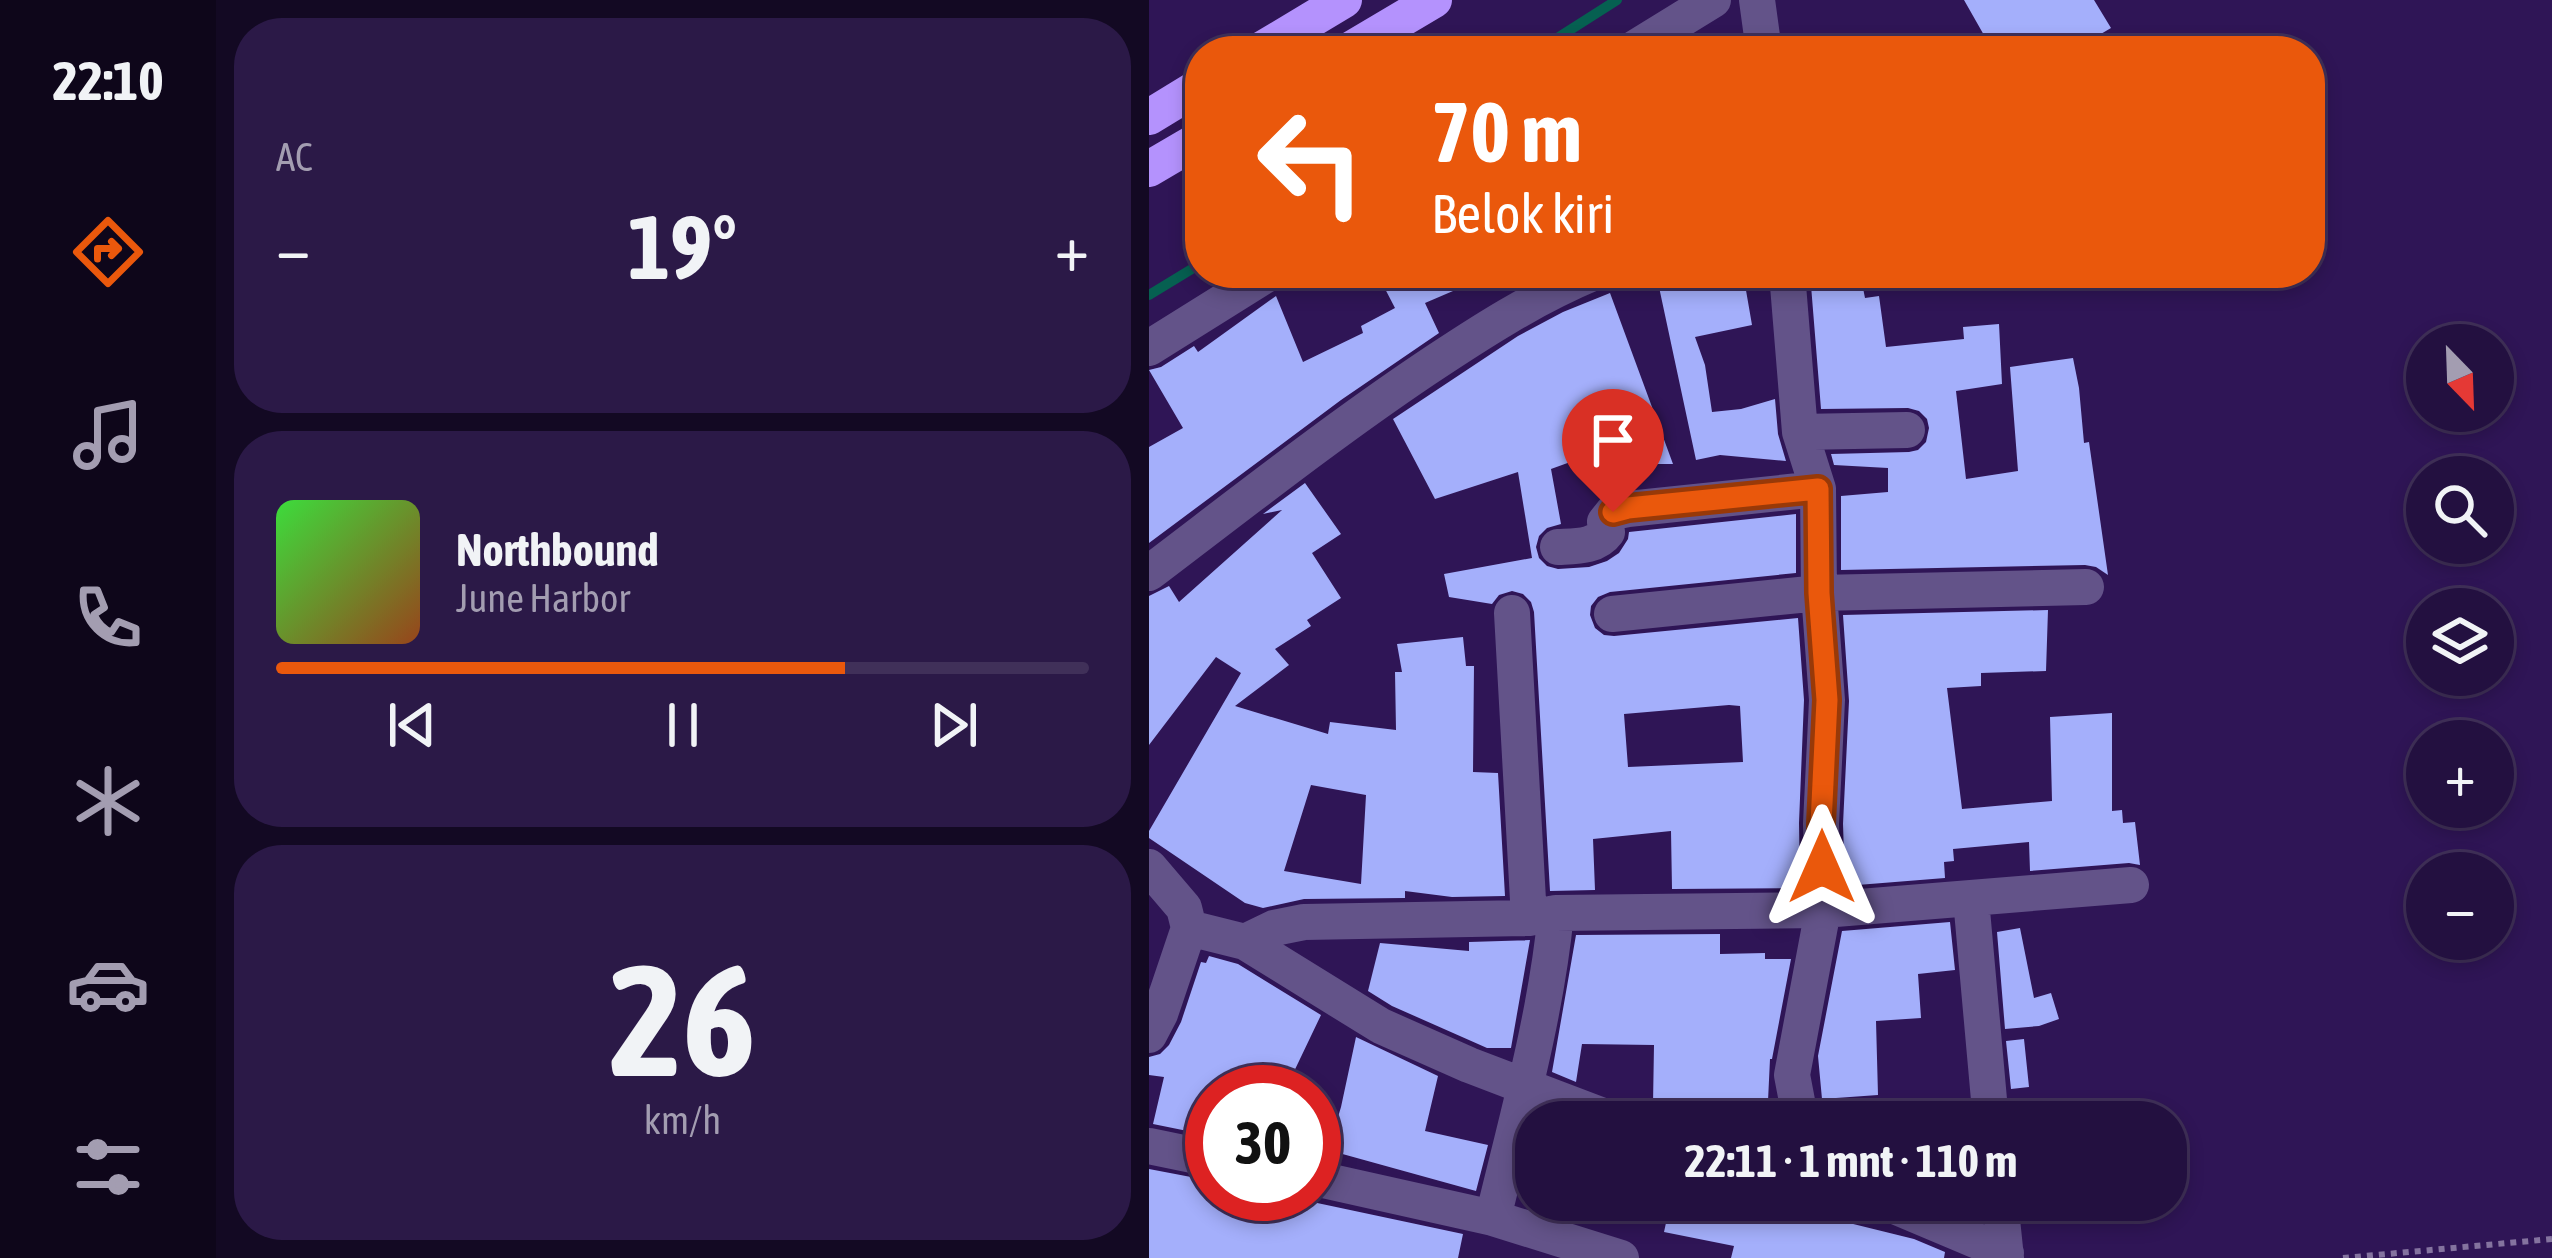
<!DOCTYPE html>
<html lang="id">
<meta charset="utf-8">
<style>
body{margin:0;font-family:"Asap Condensed",sans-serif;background:#2b1947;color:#f1f3f6;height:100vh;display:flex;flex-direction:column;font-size:45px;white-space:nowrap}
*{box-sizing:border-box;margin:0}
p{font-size:39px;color:#a39db1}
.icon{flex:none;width:66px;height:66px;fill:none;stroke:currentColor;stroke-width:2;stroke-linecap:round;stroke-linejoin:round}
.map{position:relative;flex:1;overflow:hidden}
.details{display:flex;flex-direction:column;gap:18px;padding:18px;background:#130923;width:933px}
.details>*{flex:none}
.guide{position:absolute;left:36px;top:36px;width:1140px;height:252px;border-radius:48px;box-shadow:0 6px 18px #0003,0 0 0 3px #403059;background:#ea580c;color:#fff;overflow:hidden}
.needle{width:78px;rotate:157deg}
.fabs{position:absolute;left:1257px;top:324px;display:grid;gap:24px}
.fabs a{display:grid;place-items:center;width:108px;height:108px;border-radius:50%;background:#231040;box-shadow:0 6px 18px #0003,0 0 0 3px #403059;font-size:60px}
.speed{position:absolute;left:36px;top:1065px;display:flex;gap:24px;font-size:60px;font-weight:700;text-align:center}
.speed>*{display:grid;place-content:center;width:156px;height:156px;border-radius:50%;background:#231040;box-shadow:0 6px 18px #0003,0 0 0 3px #403059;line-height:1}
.speed .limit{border:18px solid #d22;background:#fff;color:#111}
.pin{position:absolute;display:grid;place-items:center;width:102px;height:102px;color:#fff;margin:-123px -51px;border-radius:50% 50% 50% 0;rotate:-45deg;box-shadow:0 0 12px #0007}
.pin .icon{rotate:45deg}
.me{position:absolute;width:132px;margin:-66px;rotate:0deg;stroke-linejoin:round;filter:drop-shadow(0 0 9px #0008)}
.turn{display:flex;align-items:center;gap:42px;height:252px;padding:0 48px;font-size:54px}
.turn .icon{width:156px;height:156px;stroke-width:2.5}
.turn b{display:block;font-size:84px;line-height:102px}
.big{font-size:90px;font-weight:700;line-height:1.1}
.details .tile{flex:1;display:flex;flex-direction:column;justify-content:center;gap:18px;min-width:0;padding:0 42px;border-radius:48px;background:#2b1947}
.details .dial{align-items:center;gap:0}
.dial b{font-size:156px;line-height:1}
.song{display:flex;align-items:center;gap:36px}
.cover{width:144px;height:144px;border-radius:18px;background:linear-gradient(135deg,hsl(120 70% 55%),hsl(20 70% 35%))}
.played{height:12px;border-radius:6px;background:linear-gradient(90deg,#ea580c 70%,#403059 70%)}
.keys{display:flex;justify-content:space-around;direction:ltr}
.heat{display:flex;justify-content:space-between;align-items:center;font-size:66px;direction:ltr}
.trip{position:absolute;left:366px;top:1101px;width:672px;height:120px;border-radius:48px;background:#231040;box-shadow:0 6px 18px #0003,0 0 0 3px #403059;font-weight:700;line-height:120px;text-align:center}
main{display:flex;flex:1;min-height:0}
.tab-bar{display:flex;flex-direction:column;width:216px;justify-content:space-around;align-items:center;background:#0e061a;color:#a39db1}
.tab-bar .icon{width:84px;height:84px}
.tab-bar .current{color:#ea580c}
.tab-bar b{font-size:54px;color:#f1f3f6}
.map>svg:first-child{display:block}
</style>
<main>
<nav class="tab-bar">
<b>22:10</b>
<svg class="icon current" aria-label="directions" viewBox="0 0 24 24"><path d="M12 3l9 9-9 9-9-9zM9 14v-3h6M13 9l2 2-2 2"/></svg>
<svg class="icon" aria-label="music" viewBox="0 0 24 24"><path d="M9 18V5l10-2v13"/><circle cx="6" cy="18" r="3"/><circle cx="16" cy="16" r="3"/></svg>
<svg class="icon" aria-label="phone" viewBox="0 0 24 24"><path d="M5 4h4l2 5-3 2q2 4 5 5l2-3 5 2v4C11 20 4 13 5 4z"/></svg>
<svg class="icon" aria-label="climate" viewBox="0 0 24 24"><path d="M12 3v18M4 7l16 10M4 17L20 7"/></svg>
<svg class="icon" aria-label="car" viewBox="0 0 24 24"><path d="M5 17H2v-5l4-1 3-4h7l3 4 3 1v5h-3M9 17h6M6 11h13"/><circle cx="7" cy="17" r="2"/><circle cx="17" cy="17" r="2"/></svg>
<svg class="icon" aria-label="filters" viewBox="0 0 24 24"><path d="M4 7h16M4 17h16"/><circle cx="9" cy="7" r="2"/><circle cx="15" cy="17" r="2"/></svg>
</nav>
<section class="details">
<div class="tile"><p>AC</p>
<div class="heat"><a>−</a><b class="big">19°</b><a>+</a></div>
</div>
<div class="tile">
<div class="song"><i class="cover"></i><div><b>Northbound</b><p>June Harbor</p></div></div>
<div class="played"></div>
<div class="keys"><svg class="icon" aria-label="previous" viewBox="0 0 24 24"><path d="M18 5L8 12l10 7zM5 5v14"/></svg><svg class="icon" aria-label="pause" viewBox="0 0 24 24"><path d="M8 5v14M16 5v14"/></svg><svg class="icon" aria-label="next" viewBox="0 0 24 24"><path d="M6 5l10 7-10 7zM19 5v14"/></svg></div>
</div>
<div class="tile dial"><b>26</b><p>km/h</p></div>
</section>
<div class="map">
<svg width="1403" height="1258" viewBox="0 0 1403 1258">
<rect width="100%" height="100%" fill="#2f1556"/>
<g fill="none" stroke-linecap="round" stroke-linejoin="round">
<path stroke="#066051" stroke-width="10" d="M 388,51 L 468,0
M 0,295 L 51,264"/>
</g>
<path fill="#a4affb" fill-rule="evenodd" d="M 815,0 L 945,0 L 962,28 L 923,51 L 844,51 Z
M 254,273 L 346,273 L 276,303 L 290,333 L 192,400 L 0,543 L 0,447 L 34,428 L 0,370 L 12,367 L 45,346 L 49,352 L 127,296 L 154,362 L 214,333 L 212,326 L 246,308 L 233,283 Z
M 507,273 L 594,273 L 603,325 L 546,337 L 556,365 L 563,412 L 592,409 L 626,399 L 629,434 L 637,461 L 571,455 L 547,460 Z
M 661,273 L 711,273 L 716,298 L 730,296 L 737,347 L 815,339 L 814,327 L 850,324 L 853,384 L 807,391 L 817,479 L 869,471 L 861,367 L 924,358 L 930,388 L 935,443 L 940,442 L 959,575 L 947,567 L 936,565 L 692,570 L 692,496 L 739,492 L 739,468 L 685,465 L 682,454 L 760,452 L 769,450 L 777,442 L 780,428 L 778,419 L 770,411 L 759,408 L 672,409 Z
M 461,293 L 524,464 L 475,464 L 471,444 L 402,469 L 412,524 L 398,528 L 390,536 L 387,547 L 390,558 L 398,566 L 409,569 L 440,567 L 458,561 L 470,553 L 479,539 L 480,532 L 647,514 L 647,573 L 461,592 L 449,597 L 442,606 L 441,615 L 446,628 L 455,635 L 465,636 L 649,618 L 655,700 L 650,823 L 651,888 L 523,889 L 522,831 L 444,839 L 446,890 L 401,891 L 385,612 L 382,602 L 374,594 L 363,591 L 350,595 L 343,604 L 300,597 L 295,574 L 383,558 L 369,472 L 286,499 L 244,419 L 369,336 L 414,312 ZM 580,705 L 591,706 L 594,762 L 479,767 L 475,714 Z
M 156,483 L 192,534 L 163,553 L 192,598 L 158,620 L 162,626 L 126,649 L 140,665 L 86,706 L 179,734 L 181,722 L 247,730 L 246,672 L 253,672 L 248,644 L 314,637 L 317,666 L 325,666 L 324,772 L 349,773 L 356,896 L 303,897 L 256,891 L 256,898 L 155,899 L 114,908 L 96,903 L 0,838 L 0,831 L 92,673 L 67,657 L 0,745 L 0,596 L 20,586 L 30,602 L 133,510 L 114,514 ZM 162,785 L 217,795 L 212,884 L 135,871 Z
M 899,610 L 897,671 L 832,673 L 832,686 L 798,688 L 813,809 L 903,801 L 901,717 L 963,713 L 963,811 L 973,810 L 974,823 L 986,822 L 991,865 L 980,863 L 881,871 L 880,842 L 804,849 L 805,861 L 795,862 L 796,878 L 696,886 L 694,824 L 700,701 L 694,615 Z
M 801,922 L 806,970 L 769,974 L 772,1018 L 727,1021 L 729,1095 L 673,1099 L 669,1056 L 693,931 Z
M 871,928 L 885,998 L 902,993 L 910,1019 L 890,1026 L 856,1029 L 848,932 Z
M 571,934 L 571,954 L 616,953 L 616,959 L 642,959 L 623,1059 L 621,1059 L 619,1101 L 574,1099 L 574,1117 L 544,1117 L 545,1105 L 504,1104 L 505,1045 L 433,1044 L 427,1082 L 403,1072 L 427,935 Z
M 381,940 L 362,1048 L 338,1048 L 329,1044 L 243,1006 L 219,991 L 231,943 L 320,951 L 320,942 Z
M 60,956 L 89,964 L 172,1015 L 140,1082 L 72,1074 L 68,1092 L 63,1092 L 63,1136 L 4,1124 L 15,1077 L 0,1075 L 0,1057 L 11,1054 L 20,1045 L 32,1022 L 52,962 L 57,963 Z
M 207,1037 L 289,1076 L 276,1131 L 339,1145 L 327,1191 L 179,1150 L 192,1107 Z
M 875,1039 L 880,1087 L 862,1089 L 857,1041 Z
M 0,1169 L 63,1181 L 63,1194 L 141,1194 L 140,1197 L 314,1234 L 309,1258 L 0,1258 Z
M 522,1200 L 649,1200 L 691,1210 L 688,1220 L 765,1239 L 796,1252 L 795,1258 L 582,1258 L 585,1246 L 515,1232 Z"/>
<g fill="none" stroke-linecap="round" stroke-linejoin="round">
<path stroke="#84739f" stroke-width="6" stroke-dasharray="6 6" stroke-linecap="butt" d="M 1194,1258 L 1403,1239"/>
<path stroke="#635389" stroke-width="36" d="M 608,0 L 615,51
M 481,51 L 564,0
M 638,273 L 651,432 L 669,489 L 670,593 L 678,700 L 672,824 L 674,910 L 643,1075 L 652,1122
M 0,348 L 120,273
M 651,432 L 758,430
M 409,547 C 427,546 447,547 458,532 L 456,522 L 464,512 L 479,509 L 669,489
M 0,573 C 91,504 181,433 276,369 C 330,333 384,298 444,273
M 363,613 L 380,918
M 463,614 L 670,593 L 937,587
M 0,867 L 35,908 L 40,928 L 11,1014 L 0,1035
M 822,899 L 842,1122
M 40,928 L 96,942 L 232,1026 L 320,1065 L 470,1122
M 96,942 L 125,928 L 155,922 L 380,918 L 407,913 L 674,910 L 982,885
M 0,1146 L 63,1159
M 165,1178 L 344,1218 L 472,1258
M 731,1200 L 857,1253
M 851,1200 L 857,1258
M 344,1218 C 368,1118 397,1016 407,913"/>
<path stroke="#b492fd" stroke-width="36" d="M 110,51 L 195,0
M 199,51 L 285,0
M 0,117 L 51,86
M 0,169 L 51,139"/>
</g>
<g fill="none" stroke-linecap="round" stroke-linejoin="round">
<g stroke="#983908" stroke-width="30">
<path id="route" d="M 464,512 L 479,508 L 669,489 L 670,593 L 678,700 L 672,824 L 673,867"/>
</g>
<use href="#route" stroke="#ea580c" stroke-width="21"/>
</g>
</svg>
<div class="fabs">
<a><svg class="needle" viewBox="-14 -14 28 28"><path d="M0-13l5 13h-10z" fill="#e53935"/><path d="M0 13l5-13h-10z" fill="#a39db1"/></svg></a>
<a><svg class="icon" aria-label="search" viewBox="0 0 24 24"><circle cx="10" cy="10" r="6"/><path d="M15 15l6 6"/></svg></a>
<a><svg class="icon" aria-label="layers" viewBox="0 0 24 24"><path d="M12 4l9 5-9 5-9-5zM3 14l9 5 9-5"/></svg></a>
<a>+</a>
<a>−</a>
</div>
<div class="speed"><div class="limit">30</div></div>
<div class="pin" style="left:464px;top:512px;background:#d93025"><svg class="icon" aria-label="arrive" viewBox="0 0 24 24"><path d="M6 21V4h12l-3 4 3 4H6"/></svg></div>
<svg class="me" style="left:673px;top:867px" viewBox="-20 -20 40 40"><path d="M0-17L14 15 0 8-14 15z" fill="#ea580c" stroke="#fff" stroke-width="4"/></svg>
<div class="trip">22:11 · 1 mnt · 110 m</div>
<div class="guide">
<div class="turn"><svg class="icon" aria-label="left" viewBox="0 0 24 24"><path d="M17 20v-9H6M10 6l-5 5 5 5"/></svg><div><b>70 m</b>Belok kiri</div></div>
</div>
</div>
</main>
